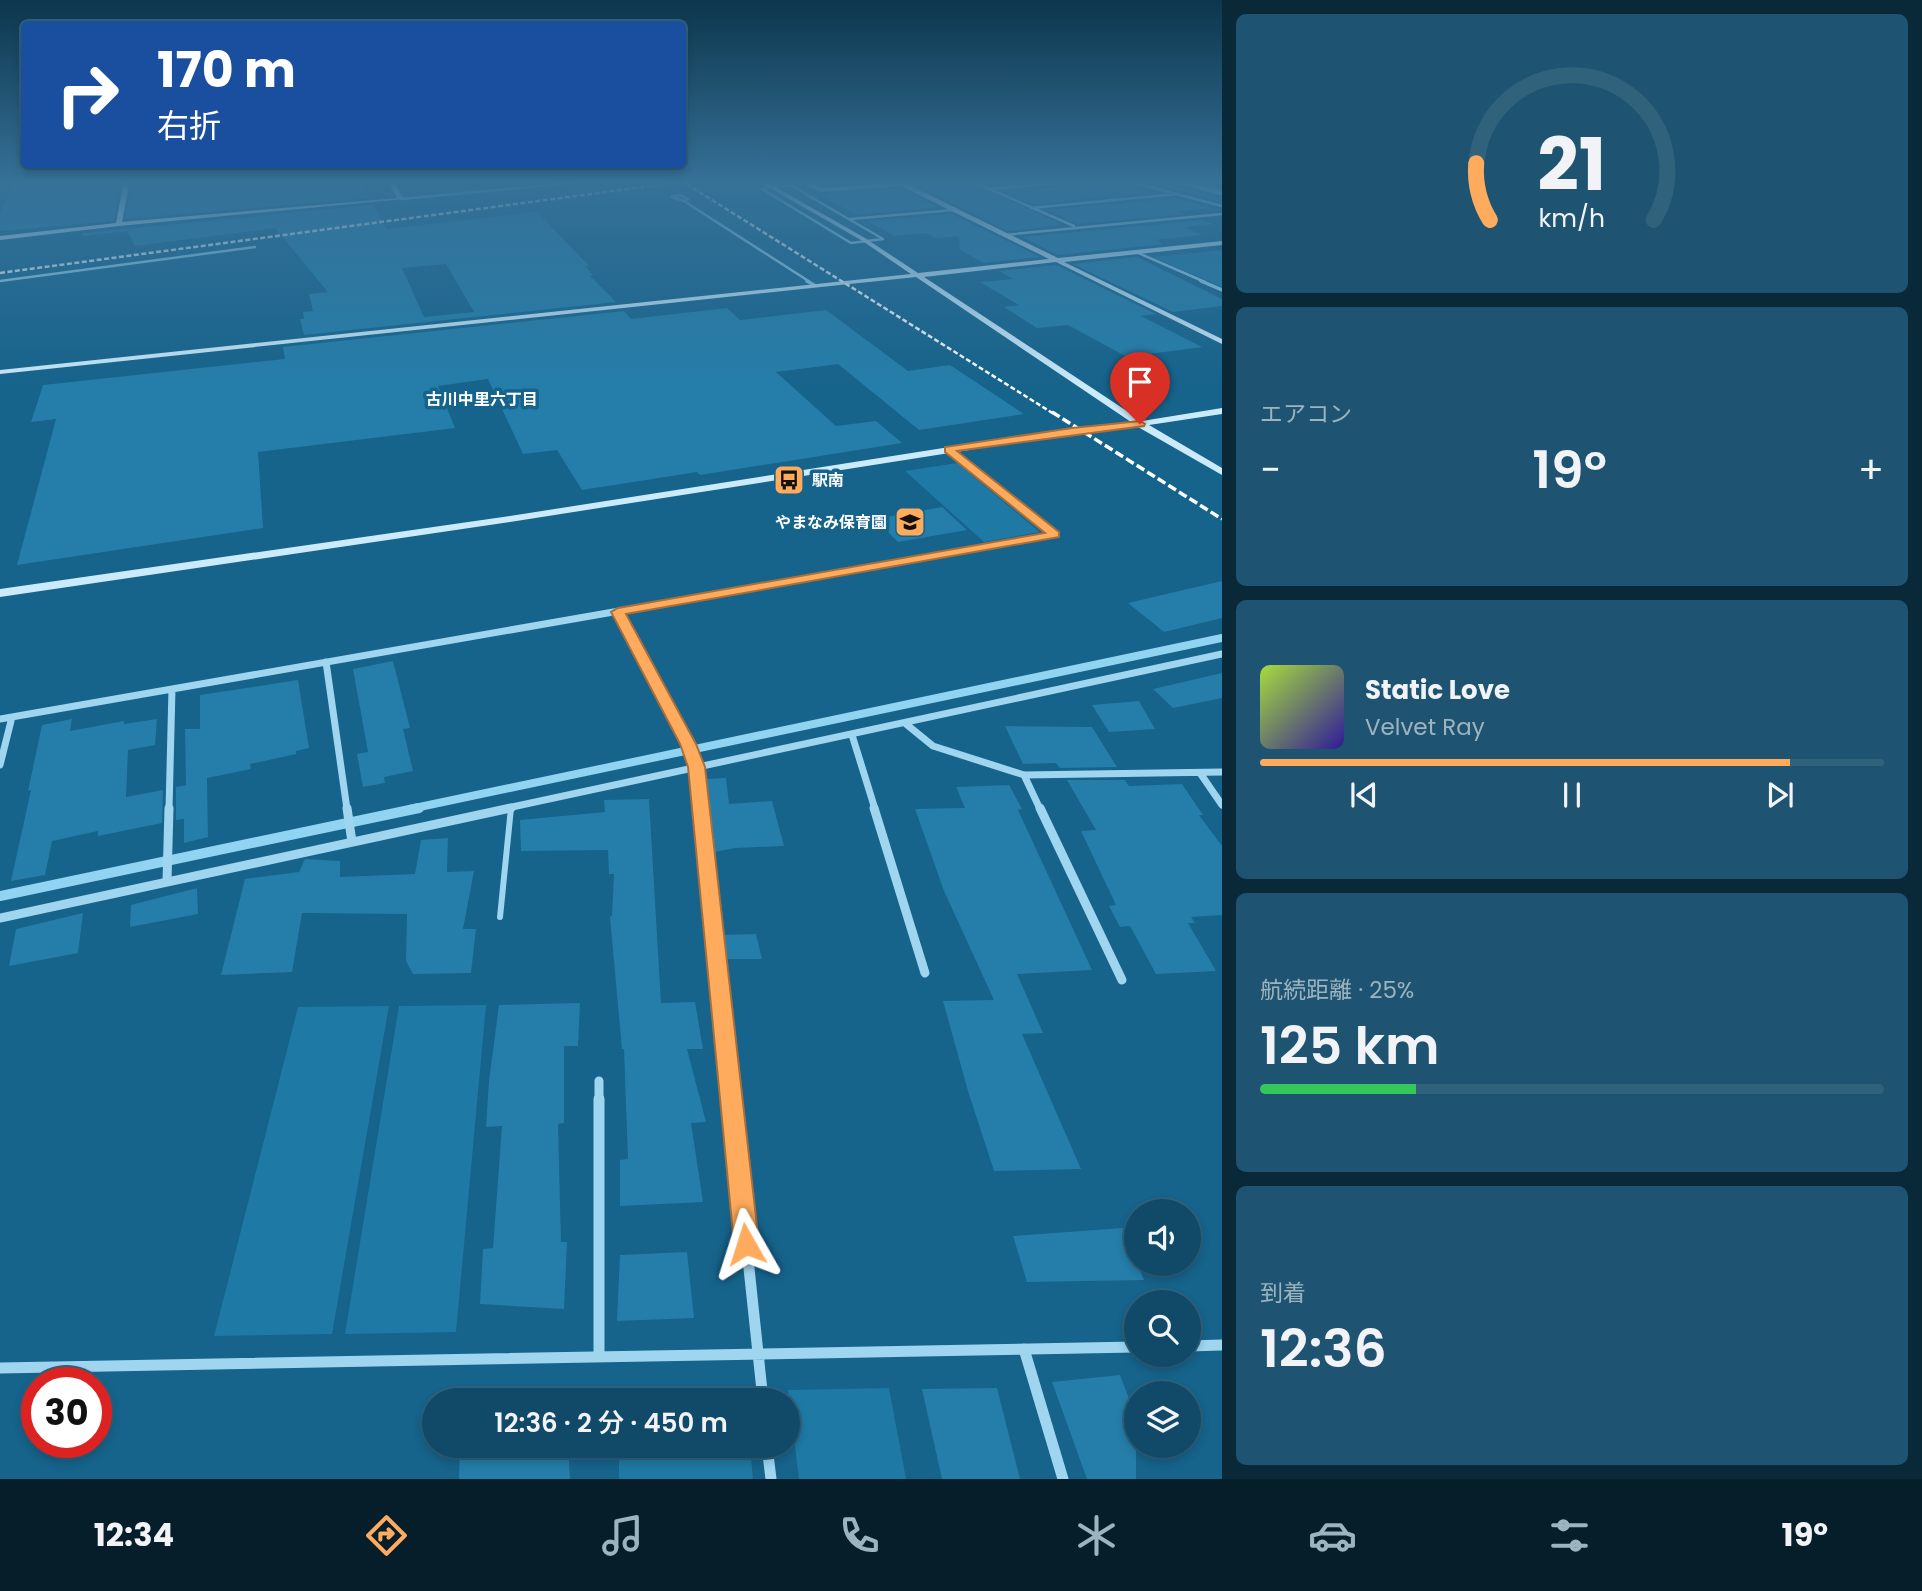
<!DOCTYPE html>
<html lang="ja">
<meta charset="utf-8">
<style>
body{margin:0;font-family:Poppins,"Noto Sans JP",sans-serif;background:#1e5471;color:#f1f3f6;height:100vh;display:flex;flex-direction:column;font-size:26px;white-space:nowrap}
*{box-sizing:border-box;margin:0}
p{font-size:23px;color:#9cb3c0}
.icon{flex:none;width:38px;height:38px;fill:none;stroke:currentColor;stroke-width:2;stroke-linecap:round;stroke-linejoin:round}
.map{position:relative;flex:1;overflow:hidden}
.sheet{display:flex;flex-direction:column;gap:14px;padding:14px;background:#092939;width:700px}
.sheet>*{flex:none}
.hud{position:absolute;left:21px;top:21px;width:665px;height:147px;border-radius:7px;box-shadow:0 4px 10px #0003,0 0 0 2px #30627c;background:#1a4fa0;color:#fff;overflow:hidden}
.fabs{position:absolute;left:1124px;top:1199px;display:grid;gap:14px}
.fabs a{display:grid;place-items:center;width:77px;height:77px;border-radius:50%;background:#104a68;box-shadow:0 4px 10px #0003,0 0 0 2px #30627c;font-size:35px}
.speed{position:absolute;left:21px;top:1367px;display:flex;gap:14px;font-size:35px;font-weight:700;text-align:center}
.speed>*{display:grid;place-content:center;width:91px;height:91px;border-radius:50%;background:#104a68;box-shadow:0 4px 10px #0003,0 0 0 2px #30627c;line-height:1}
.speed .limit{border:10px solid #d22;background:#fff;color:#111}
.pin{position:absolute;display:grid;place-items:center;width:60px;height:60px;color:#fff;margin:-72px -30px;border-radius:50% 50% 50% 0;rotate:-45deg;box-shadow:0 0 7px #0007}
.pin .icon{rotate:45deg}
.me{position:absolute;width:77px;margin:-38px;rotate:354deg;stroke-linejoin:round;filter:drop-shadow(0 0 5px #0008)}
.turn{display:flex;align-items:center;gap:24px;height:147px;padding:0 21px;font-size:32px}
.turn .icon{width:91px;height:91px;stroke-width:2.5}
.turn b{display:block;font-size:49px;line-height:60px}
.big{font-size:52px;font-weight:600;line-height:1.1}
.sheet .tile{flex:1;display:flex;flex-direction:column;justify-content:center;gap:10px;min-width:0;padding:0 24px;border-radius:10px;background:#1e5471}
.sheet .dial{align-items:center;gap:0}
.dial svg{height:182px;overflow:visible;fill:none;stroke:#30627c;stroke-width:7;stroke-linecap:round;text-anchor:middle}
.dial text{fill:#f1f3f6;stroke:none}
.song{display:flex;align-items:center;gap:21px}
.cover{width:84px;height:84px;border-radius:10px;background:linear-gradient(135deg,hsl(80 70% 55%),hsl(250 70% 35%))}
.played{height:7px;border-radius:4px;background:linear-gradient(90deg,#ffab5d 85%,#30627c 85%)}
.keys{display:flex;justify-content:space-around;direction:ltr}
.heat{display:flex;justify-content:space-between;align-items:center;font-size:38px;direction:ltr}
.charge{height:10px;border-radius:5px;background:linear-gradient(90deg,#34c759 25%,#30627c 0)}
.trip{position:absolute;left:422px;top:1388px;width:378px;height:70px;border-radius:35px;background:#104a68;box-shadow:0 4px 10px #0003,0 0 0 2px #30627c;font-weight:600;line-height:70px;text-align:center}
.tab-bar{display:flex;height:112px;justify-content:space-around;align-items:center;background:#061e2a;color:#9cb3c0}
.tab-bar .icon{width:49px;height:49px}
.tab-bar .active{color:#ffab5d}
.tab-bar b{font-size:32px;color:#f1f3f6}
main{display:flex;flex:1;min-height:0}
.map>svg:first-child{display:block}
</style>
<main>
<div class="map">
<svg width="1222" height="1479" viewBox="0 0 1222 1479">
<rect width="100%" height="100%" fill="#16638b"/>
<path fill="#1e79a4" d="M 1222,250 L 1222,287 L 1153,257 Z
M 957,463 L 1040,532 L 984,542 L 905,471 Z
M 486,1005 L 456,1332 L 345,1334 L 399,1006 Z
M 389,1006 L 332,1334 L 214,1336 L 298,1007 Z
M 889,1388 L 906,1479 L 799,1479 L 788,1390 Z
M 745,1393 L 745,1400 L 619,1400 L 619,1395 Z
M 619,1446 L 750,1446 L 753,1479 L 619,1479 Z"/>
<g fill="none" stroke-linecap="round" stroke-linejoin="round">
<path stroke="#91d4f2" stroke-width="3.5" d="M 1176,180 L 1222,192"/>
<path stroke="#91d4f2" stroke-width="8" d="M 410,809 L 1222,638"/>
<path stroke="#91d4f2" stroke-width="10" d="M 0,896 L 419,808"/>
</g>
<path fill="#247ea9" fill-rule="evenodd" d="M 17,180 L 121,180 L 114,221 L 0,231 L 0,212 Z
M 133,180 L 241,180 L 241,188 L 306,183 L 305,180 L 359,180 L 369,198 L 125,219 Z
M 908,180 L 965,180 L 1063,225 L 1008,231 Z
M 1101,180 L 1113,180 L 1113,189 L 1130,186 L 1154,192 L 1033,204 L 1005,192 L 1097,184 Z
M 1162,180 L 1165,184 L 1222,198 L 1222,202 L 1149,183 Z
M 900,189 L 938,207 L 856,215 L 822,195 Z
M 1176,198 L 1213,208 L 1179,211 L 1186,214 L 1077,224 L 1048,210 Z
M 373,205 L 387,229 L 537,212 L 589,266 L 585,266 L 593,275 L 590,276 L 616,302 L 304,335 L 300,319 L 304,319 L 303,312 L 313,311 L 309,294 L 328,292 L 275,228 L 135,246 L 127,231 L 83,236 L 82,233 ZM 446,264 L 474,312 L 424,317 L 402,268 Z
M 952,214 L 1040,257 L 984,263 L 960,250 L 959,236 L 936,238 L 926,233 L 894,236 L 867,221 Z
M 1203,220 L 1213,224 L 1184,227 L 1202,235 L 1154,240 L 1164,244 L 1058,255 L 1022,237 Z
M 1137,257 L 1222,299 L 1222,306 L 1173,312 L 1073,264 Z
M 1056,265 L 1156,314 L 1141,316 L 1202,347 L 1127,357 L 1068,325 L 1037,328 L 1004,307 L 1019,305 L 980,282 L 1013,279 L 999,271 Z
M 727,308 L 740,320 L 826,310 L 908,371 L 950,365 L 1024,414 L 919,430 L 838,364 L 776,372 L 836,426 L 876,421 L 902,443 L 700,475 L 697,472 L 582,490 L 557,450 L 523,454 L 488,379 L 438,386 L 455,428 L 258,452 L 263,528 L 17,565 L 56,419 L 31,422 L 43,385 L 285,359 L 283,347 L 624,311 L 631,319 Z
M 942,507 L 967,530 L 898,542 L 875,519 Z
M 1222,581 L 1222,618 L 1164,632 L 1128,603 Z
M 393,661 L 410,728 L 403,729 L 413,771 L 384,777 L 385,783 L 363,787 L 357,754 L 368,752 L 353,669 Z
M 1222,673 L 1222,698 L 1173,708 L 1153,689 Z
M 298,680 L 309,748 L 296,751 L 296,754 L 250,764 L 251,769 L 207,778 L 208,837 L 184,843 L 184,819 L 176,820 L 176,787 L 186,785 L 185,729 L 200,729 L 200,695 Z
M 1139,701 L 1155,729 L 1109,732 L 1092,705 Z
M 72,719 L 70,731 L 124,721 L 124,724 L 157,719 L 155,745 L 128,750 L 126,797 L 163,790 L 162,823 L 98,836 L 98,831 L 52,841 L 45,875 L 11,881 L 31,790 L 28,791 L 42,725 Z
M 1005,726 L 1092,727 L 1117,767 L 1060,768 L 1056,763 L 1023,764 Z
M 726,778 L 729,804 L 772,801 L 784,846 L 735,848 L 714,852 L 704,779 Z
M 1067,780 L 1125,780 L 1129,786 L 1182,784 L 1203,815 L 1199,815 L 1222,846 L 1222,915 L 1191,917 L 1195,923 L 1188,923 L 1216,971 L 1156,974 L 1130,926 L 1120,927 L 1109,906 L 1116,905 L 1081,831 L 1096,830 Z
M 1009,785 L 1022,809 L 1018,810 L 1092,970 L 1017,974 L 1043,1033 L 1022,1034 L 1081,1169 L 994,1171 L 968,1091 L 943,1001 L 994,1000 L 944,891 L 915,809 L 965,808 L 956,787 Z
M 649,799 L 661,1003 L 695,1002 L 703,1049 L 687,1049 L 706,1122 L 691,1123 L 703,1202 L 620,1206 L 620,1160 L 628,1159 L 624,1049 L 622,1049 L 610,917 L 612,916 L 614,874 L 609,874 L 608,850 L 521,851 L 520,820 L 605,812 L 604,800 Z
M 448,838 L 447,872 L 474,871 L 463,929 L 476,929 L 471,973 L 413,974 L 406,961 L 407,914 L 302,913 L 292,972 L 221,975 L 245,879 L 299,872 L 305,859 L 340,861 L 340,877 L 415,874 L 421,840 Z
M 197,888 L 198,914 L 130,927 L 131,905 Z
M 83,913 L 78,953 L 9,966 L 16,929 Z
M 756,934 L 762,959 L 726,959 L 722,935 Z
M 580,1003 L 578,1046 L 564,1046 L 564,1123 L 558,1124 L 561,1242 L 567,1242 L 564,1309 L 480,1304 L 483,1249 L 493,1248 L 502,1126 L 486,1127 L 489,1081 L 499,1005 Z
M 1123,1228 L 1144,1280 L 1027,1282 L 1013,1236 Z
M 687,1252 L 694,1318 L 617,1321 L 620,1255 Z
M 1120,1375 L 1136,1417 L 1136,1479 L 1087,1479 L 1052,1382 Z
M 997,1388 L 1020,1479 L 942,1479 L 922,1389 Z
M 460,1446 L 568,1446 L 570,1479 L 459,1479 Z"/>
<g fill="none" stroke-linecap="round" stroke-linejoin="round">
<path stroke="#9fd5ef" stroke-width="6" d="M 500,917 L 511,808"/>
<path stroke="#9fd5ef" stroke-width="2.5" d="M 969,180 L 1074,226
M 1123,180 L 1222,206
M 1166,180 L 1222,194
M 775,186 L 792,186 L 883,239 L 851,243 L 762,189 Z
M 990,189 L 1097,180
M 680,195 L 688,199 L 684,201 L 672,197 Z
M 401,199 L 603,180
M 684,201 L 810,282
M 1031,208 L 1177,194
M 850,219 L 954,210
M 1004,235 L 1222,214
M 1136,252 L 1205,282
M 0,281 L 255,247"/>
<path stroke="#9fd5ef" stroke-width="3.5" d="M 807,281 L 814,285
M 1201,281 L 1222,290"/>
<path stroke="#9fd5ef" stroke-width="5" d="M 764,586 L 1055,535 L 948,449"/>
<path stroke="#9fd5ef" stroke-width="7" d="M 618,612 L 688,744 L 696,767 L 700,809
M 326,662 L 347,809
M 0,719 L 774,584
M 906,724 L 933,746 L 1024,775 L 1222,772
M 852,735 L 875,809
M 0,765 L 12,717
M 1200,773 L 1222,805
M 1024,775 L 1040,809
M 169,809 L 172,689
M 503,809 L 1222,654"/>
<path stroke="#9fd5ef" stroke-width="9" d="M 347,808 L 352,842
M 700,808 L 731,1101
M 874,808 L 925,973
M 1040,808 L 1122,980
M 167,881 L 169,808
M 0,918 L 511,808
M 599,1081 L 599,1101"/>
<path stroke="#9fd5ef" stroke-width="11" d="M 599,1099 L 599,1357
M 731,1099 L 763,1400
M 1188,1346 L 1222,1345
M 1024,1349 L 1063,1479
M 0,1368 L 1136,1347
M 767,1446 L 771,1479"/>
<path fill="#ccebfa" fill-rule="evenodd" d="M 124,180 L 130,180 L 122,222 L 397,198 L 387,180 L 392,180 L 404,199 L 119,226 L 0,240 L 0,236 L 116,223 Z
M 756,180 L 763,180 L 865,238 L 918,273 L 1049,259 L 901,186 L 821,192 L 807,186 L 809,180 L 814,180 L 812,184 L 822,188 L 896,183 L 892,180 L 899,180 L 1058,258 L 1222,241 L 1222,245 L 1064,262 L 1222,339 L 1222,344 L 1056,262 L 924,277 L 1142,421 L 1222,408 L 1222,414 L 1149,425 L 1222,468 L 1222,475 L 1138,427 L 1071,434 L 510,522 L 0,597 L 0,589 L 510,516 L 1071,428 L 1131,422 L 916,277 L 0,374 L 0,370 L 911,274 L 861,240 Z"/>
<path stroke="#fff" stroke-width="2.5" stroke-dasharray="5 2.5" stroke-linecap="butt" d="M 680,180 L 1054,414
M 0,273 L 695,180"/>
<path stroke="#fff" stroke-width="3.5" stroke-dasharray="9 3.5" stroke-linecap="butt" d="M 1052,412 L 1222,519"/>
</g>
<linearGradient id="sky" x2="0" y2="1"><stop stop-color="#0c364c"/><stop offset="0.47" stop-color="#367198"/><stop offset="1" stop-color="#367198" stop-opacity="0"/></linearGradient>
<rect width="1222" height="387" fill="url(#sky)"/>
<path fill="#ffab5d" stroke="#a66f3c" stroke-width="2" d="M 1140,421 L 1145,424 L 1144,426 L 957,451 L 1059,532 L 1059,537 L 626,614 L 696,744 L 705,767 L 759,1244 L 755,1253 L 746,1257 L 737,1253 L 734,1244 L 688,767 L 680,744 L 611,612 L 618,608 L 1045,533 L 945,452 L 945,447 L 1072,428 Z"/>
<defs>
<g id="bus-square" transform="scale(1.575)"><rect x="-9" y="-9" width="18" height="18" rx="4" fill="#ffab5d" stroke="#16638b"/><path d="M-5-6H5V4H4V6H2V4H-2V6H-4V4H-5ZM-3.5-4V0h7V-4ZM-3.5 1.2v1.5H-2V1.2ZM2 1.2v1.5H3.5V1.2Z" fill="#111"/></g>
<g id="school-square" transform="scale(1.575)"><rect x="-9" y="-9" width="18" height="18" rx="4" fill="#ffab5d" stroke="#16638b"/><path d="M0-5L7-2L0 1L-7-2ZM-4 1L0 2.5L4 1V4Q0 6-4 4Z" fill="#111"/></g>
</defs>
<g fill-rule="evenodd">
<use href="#bus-square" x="789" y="480"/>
<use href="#school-square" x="910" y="522"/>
</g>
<g text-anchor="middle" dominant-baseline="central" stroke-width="7" stroke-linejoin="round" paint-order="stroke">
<g font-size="16" font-weight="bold" fill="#fff" stroke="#16638b">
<text x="482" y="399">古川中里六丁目</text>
</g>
<g font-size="16" font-weight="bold" fill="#fff" stroke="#16638b" text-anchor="start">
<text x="812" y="480">駅南</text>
<text x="887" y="522" text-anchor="end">やまなみ保育園</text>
</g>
</g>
</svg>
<div class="fabs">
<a><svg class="icon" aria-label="sound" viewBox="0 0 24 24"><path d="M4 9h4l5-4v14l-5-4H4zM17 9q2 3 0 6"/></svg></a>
<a><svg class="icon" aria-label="search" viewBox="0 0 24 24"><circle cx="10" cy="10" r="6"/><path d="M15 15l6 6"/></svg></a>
<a><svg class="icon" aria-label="layers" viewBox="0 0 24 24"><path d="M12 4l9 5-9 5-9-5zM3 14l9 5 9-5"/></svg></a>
</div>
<div class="speed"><div class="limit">30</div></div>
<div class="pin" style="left:1140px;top:424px;background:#d93025"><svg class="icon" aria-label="arrive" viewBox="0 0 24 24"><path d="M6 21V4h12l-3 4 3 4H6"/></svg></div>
<svg class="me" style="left:746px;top:1244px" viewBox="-20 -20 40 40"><path d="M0-17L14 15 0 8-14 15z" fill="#ffab5d" stroke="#fff" stroke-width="4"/></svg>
<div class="trip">12:36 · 2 分 · 450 m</div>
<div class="hud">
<div class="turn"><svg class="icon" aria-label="right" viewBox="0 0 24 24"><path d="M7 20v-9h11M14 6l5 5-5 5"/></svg><div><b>170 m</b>右折</div></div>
</div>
</div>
<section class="sheet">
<div class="tile dial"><svg viewBox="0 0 100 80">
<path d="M14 69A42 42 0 1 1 86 69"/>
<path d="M14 69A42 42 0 0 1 8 44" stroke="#ffab5d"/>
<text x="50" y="56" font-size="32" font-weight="700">21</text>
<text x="50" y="72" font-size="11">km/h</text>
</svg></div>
<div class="tile"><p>エアコン</p>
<div class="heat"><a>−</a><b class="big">19°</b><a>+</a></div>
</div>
<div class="tile">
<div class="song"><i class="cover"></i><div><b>Static Love</b><p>Velvet Ray</p></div></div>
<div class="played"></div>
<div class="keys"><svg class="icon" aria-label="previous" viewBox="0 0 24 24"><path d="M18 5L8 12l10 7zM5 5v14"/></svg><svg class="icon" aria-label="pause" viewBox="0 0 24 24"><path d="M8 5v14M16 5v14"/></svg><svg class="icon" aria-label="next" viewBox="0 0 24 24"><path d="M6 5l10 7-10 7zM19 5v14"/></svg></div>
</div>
<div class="tile"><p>航続距離 · 25%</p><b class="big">125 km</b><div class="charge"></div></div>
<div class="tile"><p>到着</p><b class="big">12:36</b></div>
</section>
</main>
<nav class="tab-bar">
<b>12:34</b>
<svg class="icon active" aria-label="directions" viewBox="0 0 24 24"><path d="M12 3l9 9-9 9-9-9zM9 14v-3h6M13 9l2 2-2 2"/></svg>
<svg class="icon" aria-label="music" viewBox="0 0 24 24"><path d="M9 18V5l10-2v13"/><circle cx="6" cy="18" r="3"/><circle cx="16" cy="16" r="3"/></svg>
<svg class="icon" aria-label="phone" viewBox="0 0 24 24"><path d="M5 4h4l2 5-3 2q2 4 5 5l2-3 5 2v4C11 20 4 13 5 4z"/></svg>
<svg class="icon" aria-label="climate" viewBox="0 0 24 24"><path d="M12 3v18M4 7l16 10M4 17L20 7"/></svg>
<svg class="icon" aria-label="car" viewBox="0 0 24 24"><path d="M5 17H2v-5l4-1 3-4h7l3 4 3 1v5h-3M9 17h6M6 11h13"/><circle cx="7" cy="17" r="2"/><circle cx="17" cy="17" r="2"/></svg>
<svg class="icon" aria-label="filters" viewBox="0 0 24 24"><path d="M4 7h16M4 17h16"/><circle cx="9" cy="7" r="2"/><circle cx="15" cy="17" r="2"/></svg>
<b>19°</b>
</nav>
